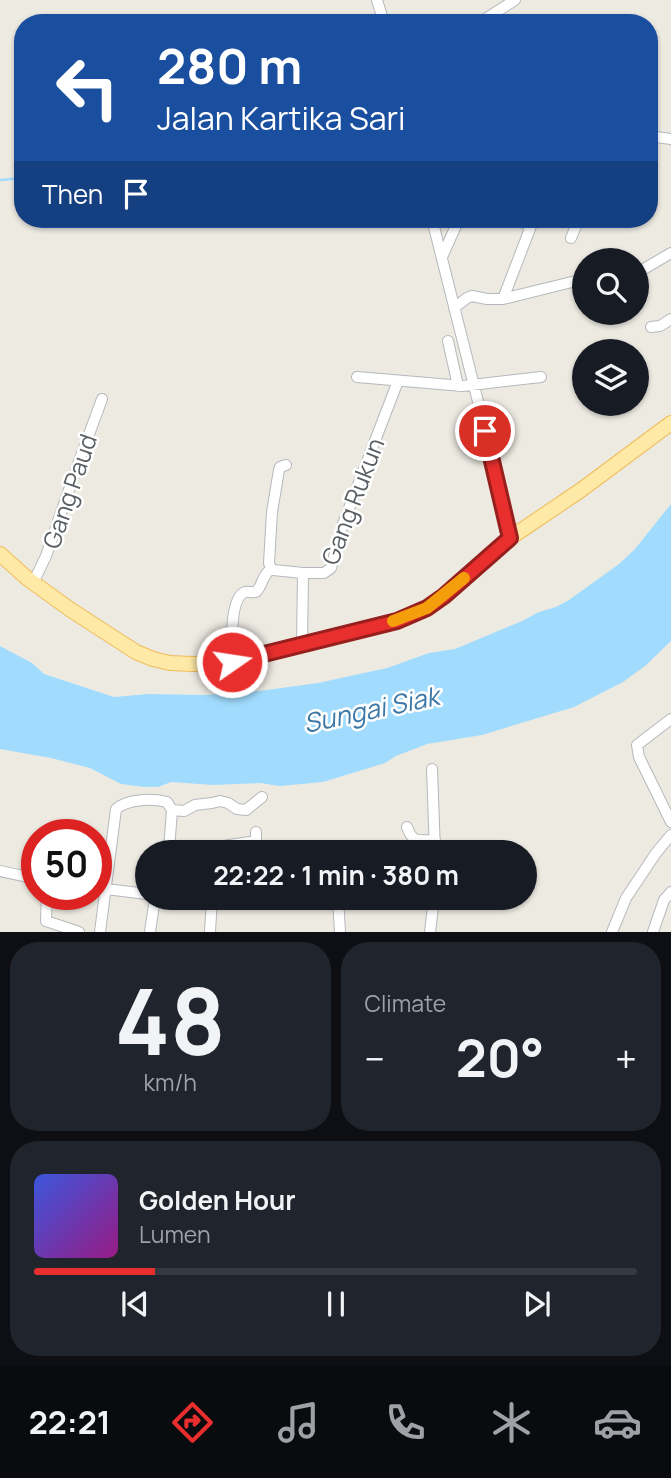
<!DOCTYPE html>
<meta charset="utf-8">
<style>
body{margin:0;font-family:Manrope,sans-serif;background:#20242c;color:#f1f3f6;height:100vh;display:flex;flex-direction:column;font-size:26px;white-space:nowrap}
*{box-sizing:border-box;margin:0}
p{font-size:23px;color:#9ea1a6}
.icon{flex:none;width:38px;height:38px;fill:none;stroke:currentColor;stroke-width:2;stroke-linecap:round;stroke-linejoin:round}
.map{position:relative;height:932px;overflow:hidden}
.panel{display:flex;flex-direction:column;gap:10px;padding:10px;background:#0d0f14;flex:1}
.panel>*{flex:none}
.hud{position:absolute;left:14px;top:14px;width:644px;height:214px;border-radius:28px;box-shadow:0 2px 5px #0004;background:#1a4fa0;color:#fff;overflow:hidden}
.fabs{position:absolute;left:572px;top:248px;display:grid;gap:14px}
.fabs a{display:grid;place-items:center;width:77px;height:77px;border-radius:50%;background:#171b24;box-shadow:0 2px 5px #0004;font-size:35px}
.speed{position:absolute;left:21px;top:819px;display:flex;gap:14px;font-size:35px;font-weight:700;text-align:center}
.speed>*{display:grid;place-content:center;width:91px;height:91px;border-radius:50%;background:#171b24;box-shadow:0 2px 5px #0004;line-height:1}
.speed .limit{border:10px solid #d22;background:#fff;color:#111}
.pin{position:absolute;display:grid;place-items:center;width:60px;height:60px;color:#fff;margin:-30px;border:4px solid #fff;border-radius:50%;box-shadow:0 2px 7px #0007}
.me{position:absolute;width:77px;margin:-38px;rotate:77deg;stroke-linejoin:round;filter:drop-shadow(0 0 5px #0008)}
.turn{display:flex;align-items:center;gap:24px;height:147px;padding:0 28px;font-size:32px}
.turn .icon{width:91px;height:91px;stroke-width:2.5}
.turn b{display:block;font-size:49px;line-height:60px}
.then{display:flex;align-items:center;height:66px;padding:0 28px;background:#0003;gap:14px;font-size:26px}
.big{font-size:52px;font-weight:700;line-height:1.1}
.panel .tile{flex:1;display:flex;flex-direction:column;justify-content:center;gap:10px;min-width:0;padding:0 24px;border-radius:28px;background:#20242c}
.panel .dial{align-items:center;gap:0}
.dial b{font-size:91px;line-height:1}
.song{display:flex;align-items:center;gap:21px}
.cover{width:84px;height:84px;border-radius:10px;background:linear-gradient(135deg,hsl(230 70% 55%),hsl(310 70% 35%))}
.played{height:7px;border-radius:4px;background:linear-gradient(90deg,#e82f2d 20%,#363941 20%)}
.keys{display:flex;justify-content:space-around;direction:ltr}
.heat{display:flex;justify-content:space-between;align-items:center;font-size:38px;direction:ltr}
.panel .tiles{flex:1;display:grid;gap:10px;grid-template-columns:1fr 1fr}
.tile:last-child{grid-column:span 2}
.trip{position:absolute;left:135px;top:840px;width:402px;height:70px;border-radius:35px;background:#171b24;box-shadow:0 2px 5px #0004;font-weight:700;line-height:70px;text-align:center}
.tab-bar{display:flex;height:112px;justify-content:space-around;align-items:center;background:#090b0e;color:#9ea1a6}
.tab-bar .icon{width:49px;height:49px}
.tab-bar .on{color:#e82f2d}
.tab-bar b{font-size:32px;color:#f1f3f6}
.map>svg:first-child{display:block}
</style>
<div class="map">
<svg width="671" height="932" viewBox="0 0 671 932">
<rect width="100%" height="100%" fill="#edeae2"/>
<path fill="#a1dcfe" d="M 671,504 L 671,641 L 645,666 L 623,682 L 574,707 L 482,735 L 427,744 L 396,756 L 385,763 L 323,782 L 280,786 L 260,783 L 213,785 L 171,782 L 158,787 L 144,787 L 121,784 L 90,768 L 51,758 L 0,749 L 0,646 L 32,663 L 44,674 L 114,697 L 148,694 L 205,695 L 259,691 L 318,683 L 387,668 L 429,653 L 455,649 L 522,621 L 539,612 L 556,607 L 569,600 L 619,564 L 635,549 Z"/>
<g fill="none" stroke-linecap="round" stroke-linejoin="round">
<path stroke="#a1dcfe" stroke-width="2.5" d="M 0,180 L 23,178"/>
<g stroke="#b5b8bc" stroke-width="12">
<path id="minor" d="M 377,0 L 384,23
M 479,23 L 515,0
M 649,136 L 671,139
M 432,219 L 497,477 L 510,538
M 571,238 L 579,219
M 442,257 L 459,219
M 637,273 L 671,253
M 503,299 L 531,226 L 513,219
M 454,308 L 467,298 L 472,296 L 487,299 L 503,299 L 584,279
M 651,327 L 660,326 L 671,319
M 448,341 L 458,386
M 357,377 L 463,386 L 541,377
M 286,465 L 280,467 L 279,470 L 272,512 L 269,563 L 271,569 L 273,570 L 303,573
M 33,583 L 46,556 L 78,464 L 102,399
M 302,645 L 303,573 L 324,573 L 331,568 L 343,524 L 398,381
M 232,662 C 232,648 229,598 245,592 C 248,591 252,593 256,592 C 263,585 262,575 271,569
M 671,719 L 637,745 L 639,757 L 671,822
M 432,769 L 435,852
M 407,827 C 413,844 419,840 435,840
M 169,850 L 172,810
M 215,852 L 217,847 L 256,841 L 256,832
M 0,871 L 37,879
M 106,889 L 147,894
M 47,894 L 46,921 L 79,932
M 338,898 L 340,932
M 100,932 L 116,809 C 128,799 152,798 167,802 L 172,810 L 184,811 L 195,805 L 212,803 L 220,801 L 228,803 L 237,809 L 246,810 L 262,797
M 150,932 L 155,898
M 210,932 L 212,898
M 430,932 L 434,898
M 612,932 L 626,898 L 656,853 L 671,835
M 653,932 L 664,900 L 671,892"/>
</g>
<g stroke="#f0bb58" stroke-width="16">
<path id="major" d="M 0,554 L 28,579 L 71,610 L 136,652 L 153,659 L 170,663 L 193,664 L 232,662 L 397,621 L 427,608 L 444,596 L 510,538 L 581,490 L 671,423"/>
</g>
<use href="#minor" stroke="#fff" stroke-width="10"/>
<use href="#major" stroke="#feeaa6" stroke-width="14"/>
</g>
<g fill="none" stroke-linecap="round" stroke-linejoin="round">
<g stroke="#971f1d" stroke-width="18">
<path id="route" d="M 232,662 L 397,621 L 427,608 L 444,596 L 510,538 L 485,431"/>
</g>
<use href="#route" stroke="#e82f2d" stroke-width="12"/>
<path stroke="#f59e0b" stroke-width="12" d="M 393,621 L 427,608 L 464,578"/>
</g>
<g text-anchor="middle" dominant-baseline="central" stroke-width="5" stroke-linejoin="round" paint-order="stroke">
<g font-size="24" fill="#5a5f63" stroke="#fff">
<text transform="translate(69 491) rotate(-71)">Gang Paud</text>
<text transform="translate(352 501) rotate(-69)">Gang Rukun</text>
</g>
<g font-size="26" font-style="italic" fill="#3c78a7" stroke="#fff">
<text transform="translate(371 709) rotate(-12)">Sungai Siak</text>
</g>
</g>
</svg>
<div class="fabs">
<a><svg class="icon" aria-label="search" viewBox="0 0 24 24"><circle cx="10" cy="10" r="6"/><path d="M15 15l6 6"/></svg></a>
<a><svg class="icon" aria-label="layers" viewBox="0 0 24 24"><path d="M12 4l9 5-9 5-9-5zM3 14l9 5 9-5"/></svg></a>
</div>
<div class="speed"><div class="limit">50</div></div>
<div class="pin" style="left:485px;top:431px;background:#d93025"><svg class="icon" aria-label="arrive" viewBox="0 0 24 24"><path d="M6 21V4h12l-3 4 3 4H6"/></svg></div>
<svg class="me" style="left:232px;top:662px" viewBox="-20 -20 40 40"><circle r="17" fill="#e82f2d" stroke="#fff" stroke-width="3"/><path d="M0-11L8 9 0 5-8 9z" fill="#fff"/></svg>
<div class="trip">22:22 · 1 min · 380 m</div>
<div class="hud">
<div class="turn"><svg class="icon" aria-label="left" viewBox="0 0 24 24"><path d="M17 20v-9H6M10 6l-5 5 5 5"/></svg><div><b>280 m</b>Jalan Kartika Sari</div></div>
<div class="then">Then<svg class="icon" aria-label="arrive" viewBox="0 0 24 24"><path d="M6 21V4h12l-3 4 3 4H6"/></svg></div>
</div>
</div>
<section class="panel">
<div class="tiles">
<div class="tile dial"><b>48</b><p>km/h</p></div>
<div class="tile"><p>Climate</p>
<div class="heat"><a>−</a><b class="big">20°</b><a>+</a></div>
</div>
<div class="tile">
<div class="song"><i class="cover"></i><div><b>Golden Hour</b><p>Lumen</p></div></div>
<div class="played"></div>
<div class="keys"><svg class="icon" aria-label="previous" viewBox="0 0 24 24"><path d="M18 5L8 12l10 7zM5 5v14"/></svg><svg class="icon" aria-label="pause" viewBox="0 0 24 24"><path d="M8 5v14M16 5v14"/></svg><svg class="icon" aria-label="next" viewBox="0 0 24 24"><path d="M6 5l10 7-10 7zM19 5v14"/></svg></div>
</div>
</div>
</section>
<nav class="tab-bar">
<b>22:21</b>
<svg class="icon on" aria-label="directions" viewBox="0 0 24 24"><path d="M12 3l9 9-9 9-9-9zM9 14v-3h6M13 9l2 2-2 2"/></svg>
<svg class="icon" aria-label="music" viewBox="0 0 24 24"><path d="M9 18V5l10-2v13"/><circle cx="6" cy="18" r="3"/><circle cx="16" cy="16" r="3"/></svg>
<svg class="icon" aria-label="phone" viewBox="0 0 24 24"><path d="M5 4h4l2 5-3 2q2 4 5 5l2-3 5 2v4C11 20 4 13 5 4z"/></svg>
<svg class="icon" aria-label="climate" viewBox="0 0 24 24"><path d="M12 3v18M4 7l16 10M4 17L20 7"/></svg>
<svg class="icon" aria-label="car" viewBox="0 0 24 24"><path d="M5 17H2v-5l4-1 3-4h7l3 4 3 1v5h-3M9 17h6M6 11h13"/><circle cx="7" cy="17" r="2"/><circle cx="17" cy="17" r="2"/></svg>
</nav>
